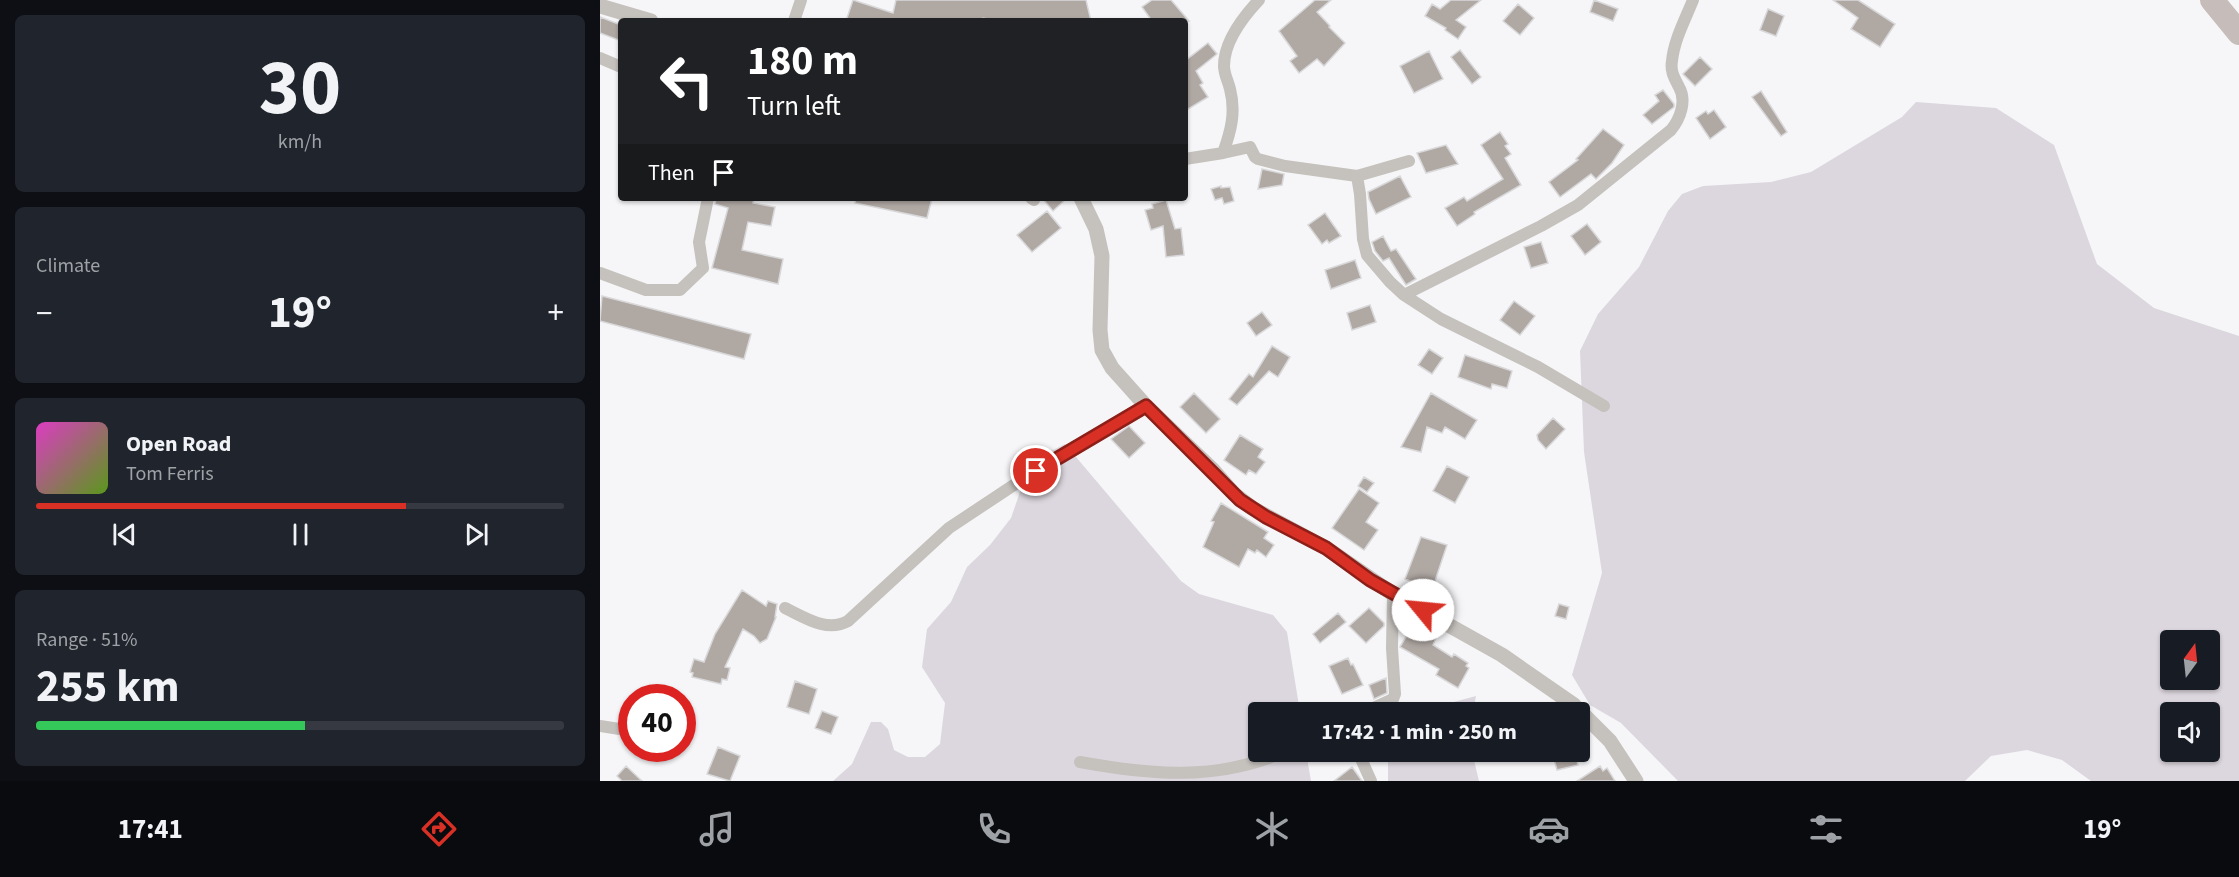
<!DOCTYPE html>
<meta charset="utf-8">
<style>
body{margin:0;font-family:"Source Sans 3",sans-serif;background:#20242c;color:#f1f3f6;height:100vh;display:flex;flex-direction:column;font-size:22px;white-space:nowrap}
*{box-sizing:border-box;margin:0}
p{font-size:20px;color:#9ea1a6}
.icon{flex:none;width:33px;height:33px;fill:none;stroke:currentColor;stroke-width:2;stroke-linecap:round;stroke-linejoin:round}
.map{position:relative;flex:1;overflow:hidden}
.side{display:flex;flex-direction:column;gap:15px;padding:15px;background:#0d0f14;width:600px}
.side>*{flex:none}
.guide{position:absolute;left:18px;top:18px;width:570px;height:183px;border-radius:6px;box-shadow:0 2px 4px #0004;background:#202124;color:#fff;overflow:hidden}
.needle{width:39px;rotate:15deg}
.tools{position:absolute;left:1560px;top:630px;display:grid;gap:12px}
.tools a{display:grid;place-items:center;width:60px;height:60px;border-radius:6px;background:#171b24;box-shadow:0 2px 4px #0004;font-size:30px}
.speed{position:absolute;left:18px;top:684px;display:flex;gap:12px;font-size:30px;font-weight:700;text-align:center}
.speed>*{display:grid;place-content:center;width:78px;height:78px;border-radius:50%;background:#171b24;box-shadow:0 2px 4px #0004;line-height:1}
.speed .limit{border:9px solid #d22;background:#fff;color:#111}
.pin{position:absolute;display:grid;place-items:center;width:51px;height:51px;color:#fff;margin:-26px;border:3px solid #fff;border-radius:50%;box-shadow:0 2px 6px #0007}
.me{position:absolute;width:66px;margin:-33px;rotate:298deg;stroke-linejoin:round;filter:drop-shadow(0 0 4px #0008)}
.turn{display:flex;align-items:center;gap:21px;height:126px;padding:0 30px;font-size:27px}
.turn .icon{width:78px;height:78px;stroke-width:2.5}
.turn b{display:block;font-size:42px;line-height:51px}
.then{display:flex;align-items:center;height:57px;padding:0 30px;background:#0003;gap:12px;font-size:22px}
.big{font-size:45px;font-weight:700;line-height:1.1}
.side .tile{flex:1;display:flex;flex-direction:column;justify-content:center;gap:9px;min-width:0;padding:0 21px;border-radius:9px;background:#20242c}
.side .dial{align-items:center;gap:0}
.dial b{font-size:78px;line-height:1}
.song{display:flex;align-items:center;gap:18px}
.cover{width:72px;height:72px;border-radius:9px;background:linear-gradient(135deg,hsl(310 70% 55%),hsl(90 70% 35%))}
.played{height:6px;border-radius:3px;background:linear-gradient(90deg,#d93025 70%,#363941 70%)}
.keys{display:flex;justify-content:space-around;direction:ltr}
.heat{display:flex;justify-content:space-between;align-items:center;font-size:33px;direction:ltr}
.charge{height:9px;border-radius:4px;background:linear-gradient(90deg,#34c759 51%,#363941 0)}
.trip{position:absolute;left:648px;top:702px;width:342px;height:60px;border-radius:6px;background:#171b24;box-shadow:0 2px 4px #0004;font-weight:700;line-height:60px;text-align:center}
.tab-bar{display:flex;height:96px;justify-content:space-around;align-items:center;background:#090b0e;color:#9ea1a6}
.tab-bar .icon{width:42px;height:42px}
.tab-bar .selected{color:#d93025}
.tab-bar b{font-size:27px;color:#f1f3f6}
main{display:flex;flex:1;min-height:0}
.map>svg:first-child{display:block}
</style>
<main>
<section class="side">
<div class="tile dial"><b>30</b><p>km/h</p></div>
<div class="tile"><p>Climate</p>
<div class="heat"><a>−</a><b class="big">19°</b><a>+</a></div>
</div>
<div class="tile">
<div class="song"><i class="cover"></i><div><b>Open Road</b><p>Tom Ferris</p></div></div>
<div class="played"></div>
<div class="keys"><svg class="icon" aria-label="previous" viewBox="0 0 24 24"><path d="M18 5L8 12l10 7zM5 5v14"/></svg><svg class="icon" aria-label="pause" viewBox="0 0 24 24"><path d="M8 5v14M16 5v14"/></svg><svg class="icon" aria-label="next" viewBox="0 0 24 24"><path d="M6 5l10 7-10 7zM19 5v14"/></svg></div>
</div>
<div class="tile"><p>Range · 51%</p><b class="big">255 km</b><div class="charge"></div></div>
</section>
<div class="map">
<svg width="1639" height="781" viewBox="0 0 1639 781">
<rect width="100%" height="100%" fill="#f6f6f8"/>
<path fill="#dcd7de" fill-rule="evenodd" d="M 1316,102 L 1396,108 L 1454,145 L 1497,264 L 1554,308 L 1639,336 L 1639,781 L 1491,781 L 1462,760 L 1427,750 L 1391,756 L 1365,781 L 1078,781 L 1021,723 L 990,705 L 972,675 L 1002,573 L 984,452 L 980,351 L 998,314 L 1039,267 L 1068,211 L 1082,194 L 1103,186 L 1171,182 L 1211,172 L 1302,117 ZM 1570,640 L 1610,640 L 1610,680 L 1570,680 ZM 1570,712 L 1610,712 L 1610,752 L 1570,752 Z
M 465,444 L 581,581 L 599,594 L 673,615 L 687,632 L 700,712 L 658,712 L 658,752 L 706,752 L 711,781 L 233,781 L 252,764 L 271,722 L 281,722 L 288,729 L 294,750 L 308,757 L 325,757 L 340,744 L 345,703 L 322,667 L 327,629 L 351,602 L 367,567 L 390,545 L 411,518 L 422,486 L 436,471 L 447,453 Z
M 876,696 L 873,712 L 816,712 L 824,710 Z
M 788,752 L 872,752 L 879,781 L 788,781 Z"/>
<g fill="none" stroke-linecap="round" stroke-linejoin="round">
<path stroke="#c6bcb9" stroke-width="24" d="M 1612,0 L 1639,33"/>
</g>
<path fill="#b0a8a3" stroke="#d8d8da" stroke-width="1.5" d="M 253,0 L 293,13 L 296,0 L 486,0 L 491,21 L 397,21 L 383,18 L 382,21 L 246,21 Z
M 552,0 L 571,0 L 589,21 L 552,21 L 542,7 Z
M 715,0 L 731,0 L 717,12 L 730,26 L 729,27 L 745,43 L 724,66 L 717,59 L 699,73 L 690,61 L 697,56 L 679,31 Z
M 851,0 L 881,0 L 856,20 L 866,27 L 858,39 L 845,30 L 846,28 L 825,16 L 832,4 L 840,9 Z
M 994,0 L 1018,9 L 1013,21 L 990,12 Z
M 1233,0 L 1258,0 L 1295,24 L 1280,47 L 1251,29 L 1258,18 Z
M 918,4 L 934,18 L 920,35 L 903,21 Z
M 1168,9 L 1184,16 L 1176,36 L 1160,30 Z
M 0,17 L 21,25 L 21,41 L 0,33 Z
M 608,43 L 617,54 L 596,71 L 603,83 L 600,85 L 608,97 L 585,111 L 585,58 L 586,60 Z
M 860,50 L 881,77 L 872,84 L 851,57 Z
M 829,51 L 843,79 L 814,93 L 800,66 Z
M 1100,57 L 1112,69 L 1095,86 L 1083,74 Z
M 1063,90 L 1074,104 L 1074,107 L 1052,124 L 1043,115 L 1059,101 L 1055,95 Z
M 1161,91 L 1187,132 L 1181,136 L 1152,97 Z
M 1114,110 L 1126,127 L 1110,139 L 1096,118 L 1106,111 L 1108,114 Z
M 1003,129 L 1024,145 L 1012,163 L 996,179 L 991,174 L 960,197 L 949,182 L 978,160 L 976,159 Z
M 900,132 L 908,144 L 905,146 L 911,154 L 905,158 L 921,185 L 874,212 L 875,214 L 857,226 L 845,208 L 864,197 L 867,201 L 903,179 L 881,145 Z
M 846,145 L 858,164 L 826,173 L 817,153 Z
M 662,169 L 684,174 L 682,185 L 658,189 Z
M 800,176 L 811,197 L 776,214 L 769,199 L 768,192 Z
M 621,186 L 621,188 L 630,187 L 634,201 L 624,204 L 622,198 L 615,200 L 611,189 Z
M 116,198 L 154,198 L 153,203 L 175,207 L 171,226 L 148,222 L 142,250 L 183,259 L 178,284 L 112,268 L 128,208 L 115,204 Z
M 256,198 L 332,198 L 327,218 L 255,203 Z
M 442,198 L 467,198 L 453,211 Z
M 566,200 L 575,229 L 581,228 L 584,255 L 566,257 L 563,226 L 551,230 L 545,210 L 553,208 L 552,204 Z
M 447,211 L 461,228 L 432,252 L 417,235 Z
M 725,213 L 741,236 L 729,243 L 727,240 L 722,244 L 708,225 Z
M 987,224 L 1001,242 L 985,255 L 971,236 Z
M 783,236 L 791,251 L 796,249 L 816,279 L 806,285 L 789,258 L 783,261 L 775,251 L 772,242 Z
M 941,242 L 948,263 L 931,268 L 924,247 Z
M 755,260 L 761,278 L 731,289 L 725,270 Z
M 2,296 L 151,334 L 144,359 L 0,321 Z
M 914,301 L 935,316 L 920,335 L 900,320 Z
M 770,305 L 776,322 L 752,330 L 747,313 Z
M 662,312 L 672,325 L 656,336 L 647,323 Z
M 672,346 L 690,357 L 678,377 L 669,371 L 637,405 L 629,399 L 649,374 L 653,377 Z
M 829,349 L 843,358 L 832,374 L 818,365 Z
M 865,355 L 912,371 L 907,388 L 892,384 L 891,389 L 858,377 Z
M 594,393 L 620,419 L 606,433 L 580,407 Z
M 831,393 L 877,420 L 865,439 L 845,427 L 842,433 L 827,427 L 821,452 L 801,447 Z
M 953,418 L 965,429 L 946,449 L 938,440 L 937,435 Z
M 529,426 L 545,443 L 529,458 L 511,439 Z
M 640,435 L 663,449 L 658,457 L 665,462 L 656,474 L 649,470 L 646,475 L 624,460 Z
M 847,466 L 869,477 L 855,503 L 833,491 Z
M 764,477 L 774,483 L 767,492 L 758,486 Z
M 759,489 L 779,503 L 766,522 L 778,530 L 764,550 L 732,528 Z
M 621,503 L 668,532 L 664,538 L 674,545 L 666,557 L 657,550 L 655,553 L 648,549 L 639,567 L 603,547 L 614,522 L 611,521 Z
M 821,537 L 847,545 L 832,590 L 805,579 Z
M 142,590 L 166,606 L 168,601 L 177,604 L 175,617 L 176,617 L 167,639 L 160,643 L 154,636 L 143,629 L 125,667 L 130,668 L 127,680 L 122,679 L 121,684 L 92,677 L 93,673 L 90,672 L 94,659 L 104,662 L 115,634 Z
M 959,604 L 969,607 L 966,619 L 955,616 Z
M 769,608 L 784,623 L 784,626 L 766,643 L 749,626 Z
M 738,613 L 746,622 L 720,643 L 713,634 Z
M 825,623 L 839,631 L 833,645 L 852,657 L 854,654 L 868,663 L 866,666 L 869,668 L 858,688 L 836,675 L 839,669 L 800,647 L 811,628 L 820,633 Z
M 748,658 L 751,665 L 753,664 L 763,685 L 742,694 L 729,666 Z
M 786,678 L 787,693 L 774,699 L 769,685 Z
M 195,681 L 217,689 L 209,714 L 187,707 Z
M 222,711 L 238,717 L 231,734 L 215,728 Z
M 118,747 L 140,756 L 130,781 L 107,774 Z
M 952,752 L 975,752 L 978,765 L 957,770 Z
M 26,766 L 42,781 L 22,781 L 17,776 Z
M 1000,766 L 1003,771 L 1007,768 L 1015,781 L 977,781 Z
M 752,767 L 762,781 L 734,781 Z"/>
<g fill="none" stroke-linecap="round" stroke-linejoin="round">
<path stroke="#c5c1bd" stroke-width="12" d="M 194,21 L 201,0
M 0,58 L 21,67
M 623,153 L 650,147 L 655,157 L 658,159 L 685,166 L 757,176 L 760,194 L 763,239 L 767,255 L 790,282 L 804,295 L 841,319 L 938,367 L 1004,406
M 585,159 L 623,153 C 631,131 636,112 630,89 C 628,81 624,74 624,66 C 624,42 644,16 659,0
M 757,176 L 809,161
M 431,198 L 434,200
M 0,273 L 46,290 L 80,290 L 103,268 L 99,242 L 108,198
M 804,295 L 941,226 L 978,205 L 1071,130 C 1080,119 1087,101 1079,87 C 1075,79 1070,72 1072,61 C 1074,40 1085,20 1093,0
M 185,608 C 204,617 227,633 248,621 L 349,528 L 450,461 L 546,406
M 765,712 L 793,699 L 795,694 L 792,648 L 793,594
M 0,726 L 32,731
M 758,752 L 771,781
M 480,762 C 552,775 616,781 684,752"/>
<path stroke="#c5c1bd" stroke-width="15" d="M 0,6 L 51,21
M 481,198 L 496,229 L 502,256 L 500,330 L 502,350 L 512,368 L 546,406 L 613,470 L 634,494 L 652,508 L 726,548 L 793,594 L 902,655 L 974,705 L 1010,741 L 1036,781"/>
</g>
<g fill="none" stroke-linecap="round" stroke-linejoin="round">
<g stroke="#8d1f18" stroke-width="15">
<path id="route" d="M 436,471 L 546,406 L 640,500 L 666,517 L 726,548 L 770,580 L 823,610"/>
</g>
<use href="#route" stroke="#d93025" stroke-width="10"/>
</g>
</svg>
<div class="tools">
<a><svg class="needle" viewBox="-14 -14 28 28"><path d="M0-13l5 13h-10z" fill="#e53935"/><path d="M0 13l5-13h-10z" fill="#9ea1a6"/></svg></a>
<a><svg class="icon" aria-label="sound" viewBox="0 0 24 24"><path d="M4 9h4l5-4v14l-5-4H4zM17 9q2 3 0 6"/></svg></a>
</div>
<div class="speed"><div class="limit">40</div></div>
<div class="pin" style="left:436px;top:471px;background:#d93025"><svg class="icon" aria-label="arrive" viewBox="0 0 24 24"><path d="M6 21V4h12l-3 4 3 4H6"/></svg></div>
<svg class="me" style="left:823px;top:610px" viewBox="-20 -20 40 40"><circle r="19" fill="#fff"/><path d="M0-13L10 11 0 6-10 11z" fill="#d93025"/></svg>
<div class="trip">17:42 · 1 min · 250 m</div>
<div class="guide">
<div class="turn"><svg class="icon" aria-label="left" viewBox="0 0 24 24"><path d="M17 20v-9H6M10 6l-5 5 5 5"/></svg><div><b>180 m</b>Turn left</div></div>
<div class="then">Then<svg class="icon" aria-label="arrive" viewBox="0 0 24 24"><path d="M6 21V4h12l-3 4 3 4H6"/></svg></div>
</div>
</div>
</main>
<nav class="tab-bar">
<b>17:41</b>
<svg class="icon selected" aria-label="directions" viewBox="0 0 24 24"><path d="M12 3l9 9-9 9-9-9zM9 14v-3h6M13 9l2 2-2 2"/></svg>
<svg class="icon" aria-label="music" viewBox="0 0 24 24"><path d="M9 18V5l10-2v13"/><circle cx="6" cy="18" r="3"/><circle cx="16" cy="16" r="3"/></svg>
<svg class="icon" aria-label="phone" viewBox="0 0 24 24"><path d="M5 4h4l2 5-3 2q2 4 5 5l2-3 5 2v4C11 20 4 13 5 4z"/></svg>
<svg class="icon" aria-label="climate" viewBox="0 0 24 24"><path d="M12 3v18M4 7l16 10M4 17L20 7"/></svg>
<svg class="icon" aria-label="car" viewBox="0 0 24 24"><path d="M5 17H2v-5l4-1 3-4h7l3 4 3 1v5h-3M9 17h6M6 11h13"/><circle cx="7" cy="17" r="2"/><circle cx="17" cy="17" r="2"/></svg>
<svg class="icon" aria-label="filters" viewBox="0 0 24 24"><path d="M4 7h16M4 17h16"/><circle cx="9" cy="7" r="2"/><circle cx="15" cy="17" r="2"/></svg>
<b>19°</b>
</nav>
